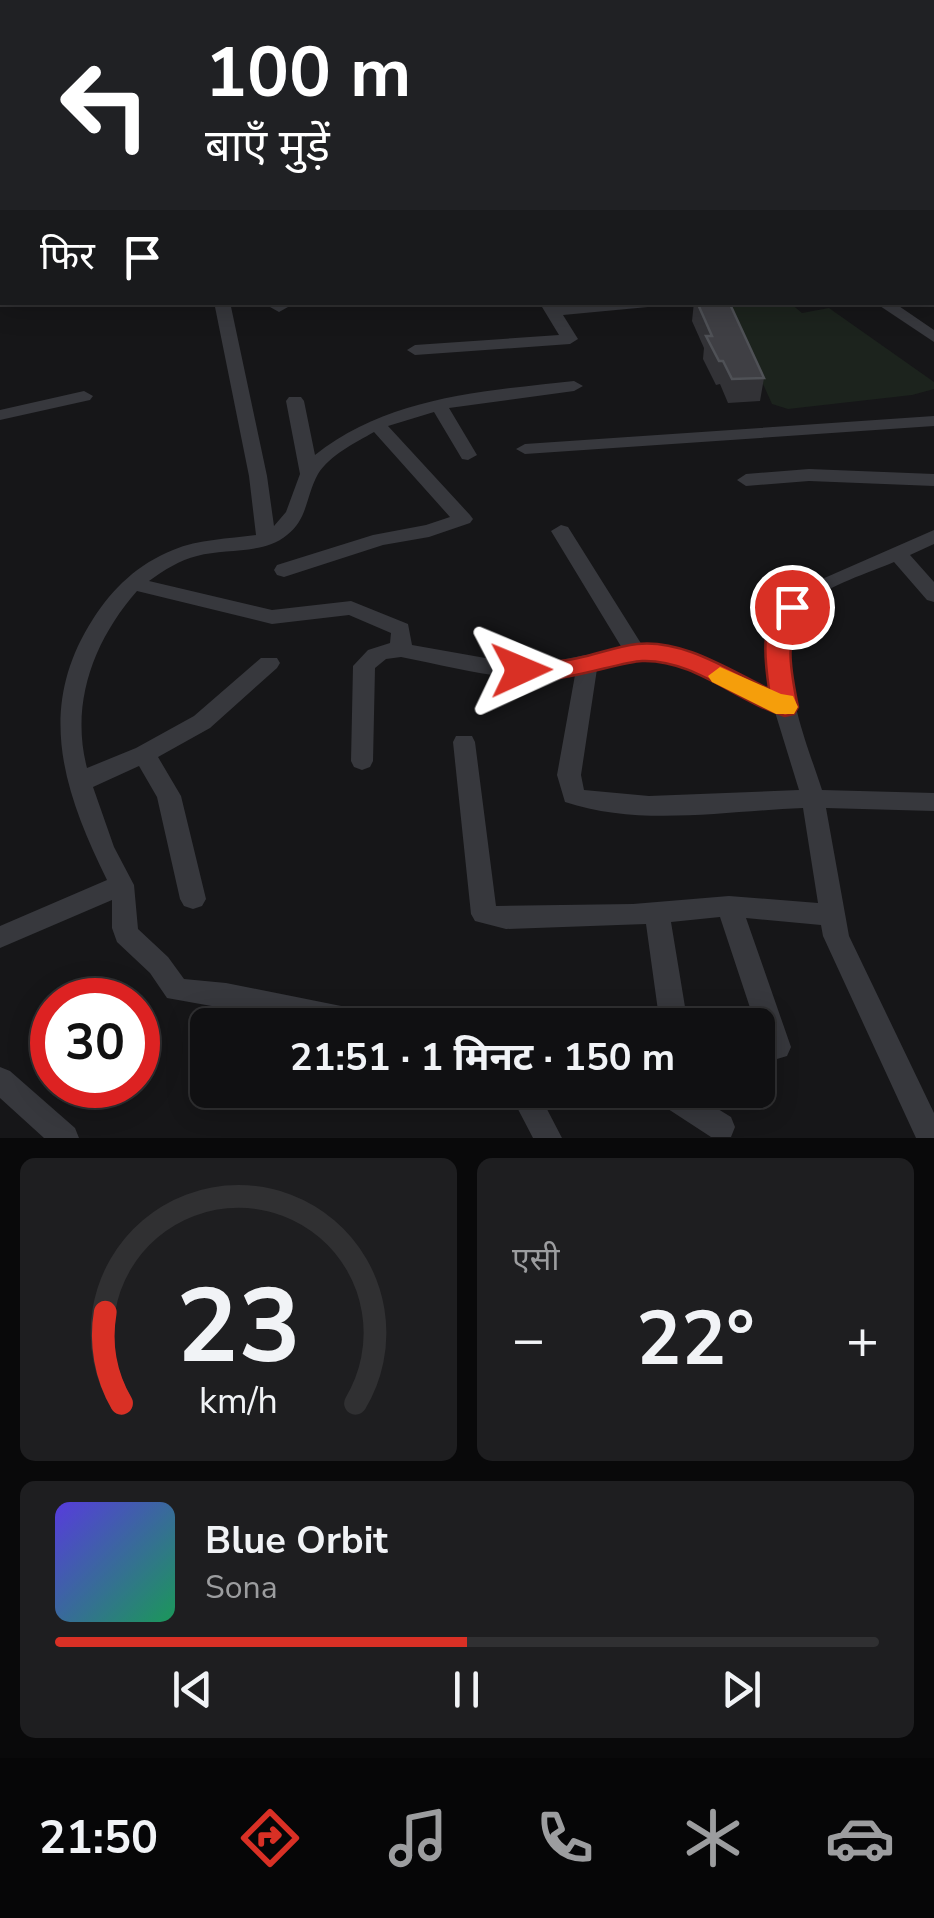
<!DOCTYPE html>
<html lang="hi">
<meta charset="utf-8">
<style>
body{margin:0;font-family:"Nunito Sans","Noto Sans Devanagari",sans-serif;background:#1e1e20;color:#f1f3f6;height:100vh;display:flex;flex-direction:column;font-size:38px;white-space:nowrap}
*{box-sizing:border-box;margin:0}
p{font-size:32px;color:#9c9d9f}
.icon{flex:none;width:55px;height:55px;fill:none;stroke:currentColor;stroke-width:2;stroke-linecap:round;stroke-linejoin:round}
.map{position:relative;height:1138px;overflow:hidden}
.panel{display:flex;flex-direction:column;gap:20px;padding:20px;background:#09090a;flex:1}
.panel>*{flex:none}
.guide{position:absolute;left:0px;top:0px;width:935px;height:305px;box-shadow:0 5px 25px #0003,0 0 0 2px #303032;background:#202124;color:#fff;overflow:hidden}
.speed{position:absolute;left:30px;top:978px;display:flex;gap:20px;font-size:50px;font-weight:700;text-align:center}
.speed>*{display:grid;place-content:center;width:130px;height:130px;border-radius:50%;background:#101012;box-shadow:0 5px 25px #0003,0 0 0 2px #303032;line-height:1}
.speed .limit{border:15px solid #d22;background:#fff;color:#111}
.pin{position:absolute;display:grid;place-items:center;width:85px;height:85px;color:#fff;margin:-42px;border:5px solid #fff;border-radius:50%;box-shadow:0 2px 10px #0007}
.me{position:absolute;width:110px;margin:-55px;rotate:89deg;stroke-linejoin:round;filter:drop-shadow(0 0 8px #0008)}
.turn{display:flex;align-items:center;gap:35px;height:210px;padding:0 40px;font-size:45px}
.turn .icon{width:130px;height:130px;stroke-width:2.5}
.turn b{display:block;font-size:70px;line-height:85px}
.then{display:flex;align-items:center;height:95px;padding:0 40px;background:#0003;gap:20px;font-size:38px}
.big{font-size:75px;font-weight:700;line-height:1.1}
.panel .widget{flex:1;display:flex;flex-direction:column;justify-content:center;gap:15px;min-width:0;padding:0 35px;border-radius:15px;background:#1e1e20}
.panel .dial{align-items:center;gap:0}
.dial svg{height:260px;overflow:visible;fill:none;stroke:#303032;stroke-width:7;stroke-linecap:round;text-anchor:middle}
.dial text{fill:#f1f3f6;stroke:none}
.song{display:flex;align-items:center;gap:30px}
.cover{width:120px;height:120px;border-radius:15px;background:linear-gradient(135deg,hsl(250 70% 55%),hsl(150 70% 35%))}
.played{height:10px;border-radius:5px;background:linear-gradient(90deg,#d93025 50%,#303032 50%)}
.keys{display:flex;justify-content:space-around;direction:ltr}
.heat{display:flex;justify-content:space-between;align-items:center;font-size:55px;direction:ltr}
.panel .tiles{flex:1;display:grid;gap:20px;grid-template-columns:1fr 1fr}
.widget:last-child{grid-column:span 2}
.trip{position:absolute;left:190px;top:1008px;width:585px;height:100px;border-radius:15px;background:#101012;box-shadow:0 5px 25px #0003,0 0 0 2px #303032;font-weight:700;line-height:100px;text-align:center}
.tab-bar{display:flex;height:160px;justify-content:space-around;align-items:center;background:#060607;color:#9c9d9f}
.tab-bar .icon{width:70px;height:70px}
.tab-bar .current{color:#d93025}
.tab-bar b{font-size:45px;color:#f1f3f6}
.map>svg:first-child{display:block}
</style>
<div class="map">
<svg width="934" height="1138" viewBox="0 0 934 1138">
<rect width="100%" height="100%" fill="#161618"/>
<path fill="#1c231d" d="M 763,302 L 790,303 L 802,313 L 829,308 L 934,382 L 934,389 L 912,395 L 788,409 L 772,404 L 730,311 L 735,305 Z"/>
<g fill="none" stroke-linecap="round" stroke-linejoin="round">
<path fill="#37383d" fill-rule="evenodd" d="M 91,0 L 126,0 L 127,1 L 94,2 Z
M 134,0 L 276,0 L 133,2 Z
M 367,0 L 379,0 L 380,1 L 369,2 Z
M 482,0 L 495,0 L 497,2 L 484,2 Z
M 714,0 L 726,0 L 728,2 L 716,2 Z
M 769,0 L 781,0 L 782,2 L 771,2 Z
M 860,0 L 872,0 L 874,2 L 862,2 Z
M 932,11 L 934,11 L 934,17 L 932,17 Z
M 0,12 L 2,12 L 2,18 L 0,18 Z
M 932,51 L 934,51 L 934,59 L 932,59 Z
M 932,184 L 934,184 L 934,192 L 932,192 Z
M 0,188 L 2,188 L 2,196 L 0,196 Z
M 932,214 L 934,214 L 934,222 L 932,222 Z
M 932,268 L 934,269 L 934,279 L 932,278 Z
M 214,302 L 230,302 L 267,476 L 274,526 L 286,512 L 300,474 L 286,401 L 289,397 L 301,397 L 304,401 L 315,455 C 388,397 484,391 574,381 L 583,386 L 574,391 L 449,408 L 477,455 L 468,460 L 462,459 L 434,412 L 388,426 L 470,515 L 473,519 L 470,523 L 429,537 L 383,545 L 284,577 L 277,575 L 274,570 L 277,565 L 373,535 L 426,525 L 450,517 L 374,432 C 355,443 330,455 318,474 C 306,495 308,519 287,535 C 263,555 226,548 197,556 C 180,560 164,570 149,581 L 272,610 L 351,601 L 408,624 L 412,645 L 491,659 L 545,663 L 622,648 L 551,531 L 561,525 L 568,527 L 642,645 C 689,643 731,669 771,690 L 767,666 L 773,620 L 797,590 L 934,530 L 934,544 L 910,555 L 934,582 L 934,602 L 927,600 L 894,562 C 871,572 826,586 809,603 C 765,645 806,740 822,790 L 934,793 L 934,811 L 826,808 L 849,936 L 934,1113 L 934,1138 L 916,1138 L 823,936 L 821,925 L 746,918 L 791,1047 L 787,1056 L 777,1059 L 767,1056 L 763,1047 L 720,917 L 671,922 L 688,1025 L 660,1025 L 646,924 L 506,929 L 475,921 L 471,914 L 453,742 L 456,736 L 472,736 L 475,742 L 496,906 L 633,904 L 729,896 L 818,903 L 803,808 C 725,811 639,827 565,802 L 557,775 L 575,675 C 517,686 458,668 401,657 L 386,659 L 375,668 L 373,761 L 370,767 L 362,770 L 354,767 L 351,761 L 353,666 L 368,650 L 390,643 L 391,633 L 349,615 L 272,624 L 137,591 C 94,640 70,703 87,768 L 136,748 L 194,716 L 261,658 L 277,658 L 280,663 L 277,668 L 210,728 L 158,757 L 181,796 L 206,899 L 202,906 L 193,909 L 184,906 L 180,899 L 157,797 L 139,766 L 93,787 L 114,847 L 134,885 L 138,929 L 168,957 L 184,979 L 226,983 L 376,1013 L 386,1017 L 390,1025 L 317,1025 L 167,998 L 150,973 L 117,942 L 112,928 L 112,900 L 0,948 L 0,926 L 107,880 C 64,792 35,709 93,619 C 113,588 138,564 173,550 C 199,539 228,539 256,535 L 249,476 ZM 659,659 L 698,671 L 775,712 L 799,790 L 649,796 L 584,790 L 581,775 L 597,669 L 630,661 Z
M 261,302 L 297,302 L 279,312 Z
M 539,302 L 555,302 L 557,306 L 656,302 L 648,307 L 563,315 L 578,339 L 570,344 L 415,355 L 407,350 L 415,345 L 559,335 Z
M 874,302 L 893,302 L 934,330 L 934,342 Z
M 84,391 L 93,396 L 90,400 L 0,420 L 0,410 Z
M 934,416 L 934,426 L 525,454 L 516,449 L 525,444 Z
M 809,469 L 934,474 L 934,486 L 809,481 L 746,486 L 737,480 L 746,474 Z
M 0,1067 L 10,1071 L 75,1128 L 79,1138 L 44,1138 L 0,1098 Z
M 508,1090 L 537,1090 L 562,1138 L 533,1138 Z
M 634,1090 L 687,1090 L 731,1117 L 735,1127 L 731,1137 L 711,1137 L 665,1107 L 638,1099 Z"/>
</g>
<path fill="#323236" d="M 694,302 L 729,302 L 764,378 L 760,401 L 728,403 L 720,384 L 716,385 L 703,359 L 704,348 L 692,321 Z"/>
<path fill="#3f3f44" stroke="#4f5156" stroke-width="2.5" d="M 697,302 L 729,302 L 764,378 L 732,379 L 723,361 L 719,361 L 706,336 L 712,336 Z"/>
<path fill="#d93025" stroke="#8d1f18" stroke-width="2.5" d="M 792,599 L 804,607 C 783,640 791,671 798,707 L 794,714 L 785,716 C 737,702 694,659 642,661 C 614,662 527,697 509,670 C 519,655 544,663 560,661 C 586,659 611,647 637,644 C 683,639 729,670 769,689 C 765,662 757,609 792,599 Z"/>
<path fill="#f59e0b" d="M 720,667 L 781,694 L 793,696 L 798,707 L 794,714 L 776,714 L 712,682 L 708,676 Z"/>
</svg>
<div class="speed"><div class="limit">30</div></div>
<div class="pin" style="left:792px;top:607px;background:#d93025"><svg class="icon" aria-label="arrive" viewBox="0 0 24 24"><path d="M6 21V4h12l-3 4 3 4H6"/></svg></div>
<svg class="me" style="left:521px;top:670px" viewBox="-20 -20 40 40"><path d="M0-17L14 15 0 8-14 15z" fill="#d93025" stroke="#fff" stroke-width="4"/></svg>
<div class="trip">21:51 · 1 मिनट · 150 m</div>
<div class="guide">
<div class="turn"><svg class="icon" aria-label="left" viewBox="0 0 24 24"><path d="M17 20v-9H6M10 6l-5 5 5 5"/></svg><div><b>100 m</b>बाएँ मुड़ें</div></div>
<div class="then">फिर<svg class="icon" aria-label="arrive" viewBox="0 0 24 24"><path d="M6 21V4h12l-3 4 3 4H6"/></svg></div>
</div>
</div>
<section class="panel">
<div class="tiles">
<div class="widget dial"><svg viewBox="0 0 100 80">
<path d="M14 69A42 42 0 1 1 86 69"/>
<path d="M14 69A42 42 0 0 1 9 41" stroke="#d93025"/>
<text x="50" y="56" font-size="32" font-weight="700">23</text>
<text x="50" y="72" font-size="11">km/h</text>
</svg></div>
<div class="widget"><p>एसी</p>
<div class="heat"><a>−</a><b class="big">22°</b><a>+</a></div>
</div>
<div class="widget">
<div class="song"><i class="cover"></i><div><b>Blue Orbit</b><p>Sona</p></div></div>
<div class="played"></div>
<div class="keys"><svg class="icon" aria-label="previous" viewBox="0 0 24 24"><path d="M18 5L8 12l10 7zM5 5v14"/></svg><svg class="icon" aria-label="pause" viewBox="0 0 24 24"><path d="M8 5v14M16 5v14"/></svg><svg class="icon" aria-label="next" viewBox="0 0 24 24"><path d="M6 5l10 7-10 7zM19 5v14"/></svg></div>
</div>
</div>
</section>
<nav class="tab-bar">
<b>21:50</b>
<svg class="icon current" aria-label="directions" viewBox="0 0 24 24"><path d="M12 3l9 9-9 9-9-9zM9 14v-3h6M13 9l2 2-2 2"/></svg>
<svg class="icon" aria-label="music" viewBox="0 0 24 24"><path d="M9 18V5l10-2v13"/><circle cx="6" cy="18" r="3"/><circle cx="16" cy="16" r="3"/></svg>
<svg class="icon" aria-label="phone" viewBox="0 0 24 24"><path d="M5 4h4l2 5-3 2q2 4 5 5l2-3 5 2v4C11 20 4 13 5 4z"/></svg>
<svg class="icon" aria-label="climate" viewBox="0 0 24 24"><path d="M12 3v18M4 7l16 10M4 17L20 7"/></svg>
<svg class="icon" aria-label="car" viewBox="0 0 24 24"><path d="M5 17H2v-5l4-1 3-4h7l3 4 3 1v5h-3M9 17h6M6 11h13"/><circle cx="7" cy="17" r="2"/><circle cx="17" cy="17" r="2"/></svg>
</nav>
